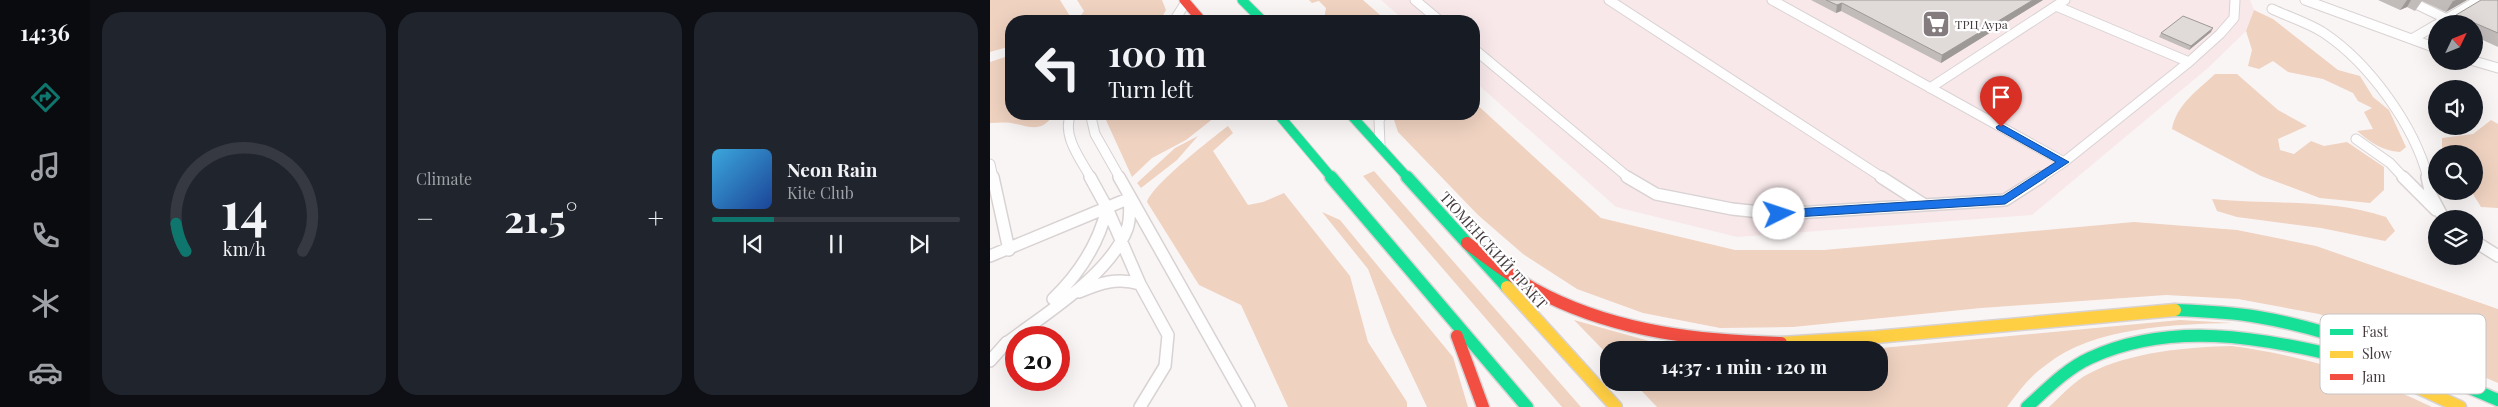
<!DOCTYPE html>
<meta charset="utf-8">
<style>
body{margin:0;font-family:"Playfair Display",serif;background:#20242c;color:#f1f3f6;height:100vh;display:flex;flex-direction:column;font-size:19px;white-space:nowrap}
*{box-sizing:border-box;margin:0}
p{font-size:16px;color:#9ea1a6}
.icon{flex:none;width:28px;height:28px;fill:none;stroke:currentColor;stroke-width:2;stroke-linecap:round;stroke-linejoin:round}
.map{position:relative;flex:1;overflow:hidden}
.panel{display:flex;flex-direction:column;gap:12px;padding:12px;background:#0d0f14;width:900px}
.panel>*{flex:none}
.guide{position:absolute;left:15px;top:15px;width:475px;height:105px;border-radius:20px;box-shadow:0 5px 20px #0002;background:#171b24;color:#f1f3f6;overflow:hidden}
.needle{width:32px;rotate:47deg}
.controls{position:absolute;left:1438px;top:15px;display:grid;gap:10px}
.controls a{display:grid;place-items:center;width:55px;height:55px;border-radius:50%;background:#171b24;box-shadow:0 5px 20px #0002;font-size:25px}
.speed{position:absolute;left:15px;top:326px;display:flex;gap:10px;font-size:25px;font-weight:700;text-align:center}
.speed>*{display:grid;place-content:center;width:65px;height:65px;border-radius:50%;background:#171b24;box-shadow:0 5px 20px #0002;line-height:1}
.speed .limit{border:8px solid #d22;background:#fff;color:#111}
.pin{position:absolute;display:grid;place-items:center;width:42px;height:42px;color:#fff;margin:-51px -21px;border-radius:50% 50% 50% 0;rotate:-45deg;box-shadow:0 0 5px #0007}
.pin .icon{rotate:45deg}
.me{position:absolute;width:55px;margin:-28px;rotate:86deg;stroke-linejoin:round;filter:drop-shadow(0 0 4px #0008)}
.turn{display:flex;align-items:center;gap:18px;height:105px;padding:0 20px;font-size:22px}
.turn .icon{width:65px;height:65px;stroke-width:2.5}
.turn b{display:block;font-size:35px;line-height:42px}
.big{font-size:38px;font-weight:700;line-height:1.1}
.panel .tile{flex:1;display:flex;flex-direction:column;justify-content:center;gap:8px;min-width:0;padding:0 18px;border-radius:20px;background:#20242c}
.panel .dial{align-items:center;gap:0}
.dial svg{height:130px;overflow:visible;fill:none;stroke:#363941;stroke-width:7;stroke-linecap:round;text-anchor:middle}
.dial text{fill:#f1f3f6;stroke:none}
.song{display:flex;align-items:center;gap:15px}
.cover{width:60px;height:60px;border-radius:8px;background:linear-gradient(135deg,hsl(200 70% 55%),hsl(220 70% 35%))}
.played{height:5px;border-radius:2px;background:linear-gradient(90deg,#0f766e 25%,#363941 25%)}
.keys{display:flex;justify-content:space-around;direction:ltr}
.heat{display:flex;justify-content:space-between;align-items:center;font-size:28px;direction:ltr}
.panel .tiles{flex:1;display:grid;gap:12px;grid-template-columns:repeat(3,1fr)}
.trip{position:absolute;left:610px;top:341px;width:288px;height:50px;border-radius:20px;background:#171b24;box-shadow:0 5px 20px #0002;font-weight:700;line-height:50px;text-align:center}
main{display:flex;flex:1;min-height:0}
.menu{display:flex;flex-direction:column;width:90px;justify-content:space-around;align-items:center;background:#090b0e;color:#9ea1a6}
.menu .icon{width:35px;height:35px}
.menu .selected{color:#0f766e}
.menu b{font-size:22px;color:#f1f3f6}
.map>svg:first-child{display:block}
</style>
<main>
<nav class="menu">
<b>14:36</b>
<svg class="icon selected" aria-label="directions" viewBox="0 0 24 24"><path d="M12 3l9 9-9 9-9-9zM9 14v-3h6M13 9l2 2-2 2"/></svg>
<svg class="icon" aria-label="music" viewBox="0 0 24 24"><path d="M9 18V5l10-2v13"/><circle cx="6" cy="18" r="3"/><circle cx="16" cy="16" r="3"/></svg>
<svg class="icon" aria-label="phone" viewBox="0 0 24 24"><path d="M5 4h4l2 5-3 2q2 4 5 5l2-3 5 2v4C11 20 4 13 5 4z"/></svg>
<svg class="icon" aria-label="climate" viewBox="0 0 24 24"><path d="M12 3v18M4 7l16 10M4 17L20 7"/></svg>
<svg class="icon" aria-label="car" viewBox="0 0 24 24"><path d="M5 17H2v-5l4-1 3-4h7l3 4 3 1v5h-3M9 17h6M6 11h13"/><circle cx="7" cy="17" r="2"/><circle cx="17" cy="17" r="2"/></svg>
</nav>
<section class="panel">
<div class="tiles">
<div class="tile dial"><svg viewBox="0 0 100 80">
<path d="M14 69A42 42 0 1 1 86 69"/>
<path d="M14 69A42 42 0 0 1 8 52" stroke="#0f766e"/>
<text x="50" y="56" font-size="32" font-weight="700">14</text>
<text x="50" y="72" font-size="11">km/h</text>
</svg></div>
<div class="tile"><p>Climate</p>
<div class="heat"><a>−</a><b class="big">21.5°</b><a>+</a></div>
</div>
<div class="tile">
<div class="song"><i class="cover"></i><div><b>Neon Rain</b><p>Kite Club</p></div></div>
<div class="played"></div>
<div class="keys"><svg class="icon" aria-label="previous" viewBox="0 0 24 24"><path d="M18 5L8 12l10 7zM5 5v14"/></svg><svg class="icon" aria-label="pause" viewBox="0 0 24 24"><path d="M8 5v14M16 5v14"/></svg><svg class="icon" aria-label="next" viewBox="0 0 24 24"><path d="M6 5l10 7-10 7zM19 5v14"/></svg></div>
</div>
</div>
</section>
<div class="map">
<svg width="1508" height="407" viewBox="0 0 1508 407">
<rect width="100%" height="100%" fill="#faf5f5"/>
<path fill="#f8e8ea" d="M 391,0 L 1260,0 L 1264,10 L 1256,31 L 1218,68 L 1042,215 L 747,237 L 626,207 L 484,81 L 484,21 L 415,21 Z"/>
<path fill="#efd2c0" d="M 0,0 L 70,0 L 83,21 L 21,21 L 21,46 L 0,52 Z
M 87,0 L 172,0 L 176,10 L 170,21 L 87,21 L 94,11 Z
M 319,0 L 373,0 L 397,21 L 336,21 L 334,19 L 336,8 L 329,1 L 322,3 Z
M 1264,10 L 1283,19 L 1348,70 L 1370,76 L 1383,97 L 1399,110 L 1416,147 L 1410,152 C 1392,151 1380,142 1367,131 L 1383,129 L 1374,112 L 1382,108 L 1368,101 L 1363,93 L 1333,79 L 1298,72 L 1283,61 L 1269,69 L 1258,66 L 1262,50 L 1256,31 Z
M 21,55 L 21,114 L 64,114 C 51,134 40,126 21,123 C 14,122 7,123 0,123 L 0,62 Z
M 1225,74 L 1247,74 L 1288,110 L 1317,126 L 1288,139 L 1290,150 L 1304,154 L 1321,141 L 1334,146 L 1357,142 L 1394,167 L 1394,190 L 1380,203 L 1330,198 L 1271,176 L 1182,129 C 1186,105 1208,90 1225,74 Z
M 484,102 L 611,218 L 745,250 L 834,250 L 1144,222 L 1247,230 L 1326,246 L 1508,309 L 1508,383 L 1422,346 L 1329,314 L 1248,299 L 1176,295 L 991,308 L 803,327 L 730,328 L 653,313 L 587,289 L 533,254 L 488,215 L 408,132 L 403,117 L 406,114 L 484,114 Z
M 116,114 L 229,114 L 196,140 L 162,158 L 142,177 L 115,118 Z
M 1501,120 L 1508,124 L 1508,208 L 1491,207 L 1481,191 L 1484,191 L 1484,154 L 1452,154 L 1452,138 L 1483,134 Z
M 238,126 L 243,133 L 223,151 L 258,205 L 273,202 L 294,193 L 360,276 L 378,342 L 417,402 L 417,407 L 298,407 L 251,305 L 209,285 L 157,202 C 162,185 221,139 238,126 Z
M 208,136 L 187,160 L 151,188 L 147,183 L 185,148 Z
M 384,171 L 591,407 L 572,407 L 373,176 Z
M 1222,199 C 1281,205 1339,198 1396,217 L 1405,231 L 1395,241 L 1331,228 L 1247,217 L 1227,211 Z
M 332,212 L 350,220 L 463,357 L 478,407 L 437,407 L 402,333 L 378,269 Z
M 584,320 L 659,341 L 705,350 L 619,350 L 619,356 Z
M 1190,320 L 1243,323 C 1185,324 1103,327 1056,365 C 1040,376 1028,392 1017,407 L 667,407 L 644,383 L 889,382 L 889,350 L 870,350 Z
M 1242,346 C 1315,356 1376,375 1442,407 L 1059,407 C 1071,396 1085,380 1100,373 C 1140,352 1198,347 1242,346 Z"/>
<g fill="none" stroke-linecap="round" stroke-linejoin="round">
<g stroke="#d9d2d3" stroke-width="11">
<path id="lane-far1" d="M 425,0 L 450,21
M 619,0 L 893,178
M 782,0 L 1074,162
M 1315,0 L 1446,48
M 1426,4 L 1457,19
M 1066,6 L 1199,62
M 1282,9 C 1299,17 1319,23 1334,33 C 1379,63 1424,125 1438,178
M 184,21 L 196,2
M 1448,24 L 1489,0
M 1422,39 L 1446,25
M 484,49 L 639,178
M 1484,61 L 1508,68
M 940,88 L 1075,0
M 81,114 C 71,135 91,160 101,178
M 103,114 L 101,117 L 105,134 L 130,178
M 1366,139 L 1400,163 L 1414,178
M 390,145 L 389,120 L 393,114
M 0,164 L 3,178
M 1050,178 L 1074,162 L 1199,62 L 1230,34 L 1244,18 L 1245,0"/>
</g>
<g stroke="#d9d2d3" stroke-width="14">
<path id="lane" d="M 3,177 L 19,250
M 100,177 L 117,208 L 150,284 L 178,335 L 175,366 L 150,407
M 129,177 L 259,407
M 637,177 L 666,194 L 742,209 L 789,214 L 1015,200 L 1051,177
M 891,177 L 933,204
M 1413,177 L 1446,210
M 1437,177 L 1441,195 L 1454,219
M 1484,241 L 1508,256
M 0,256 L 140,198
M 89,292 C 110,283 127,277 150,284
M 63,299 C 90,273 108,245 117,209
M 14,345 C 53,315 119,276 137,229 C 141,219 139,208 140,198
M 0,361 L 17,342"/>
</g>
<g stroke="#d9d2d3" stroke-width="11">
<path id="fast-far1" d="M 252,0 L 273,21
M 288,114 L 342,178
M 360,114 L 418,178"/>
</g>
<g stroke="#d9d2d3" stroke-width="15">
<path id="fast" d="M 341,177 L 537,407
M 417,177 L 517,287
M 1185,310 C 1213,311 1240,312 1268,317 C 1352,331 1431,367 1508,400
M 1037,407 C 1057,389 1076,369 1100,358 C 1180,321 1270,337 1352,357"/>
</g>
<g stroke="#d9d2d3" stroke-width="15">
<path id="slow" d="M 517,287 L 626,407
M 791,343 L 885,337 L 1185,310
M 1407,378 L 1470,407"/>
</g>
<g stroke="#d9d2d3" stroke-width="11">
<path id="jam-far1" d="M 194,0 L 212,21"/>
</g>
<g stroke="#d9d2d3" stroke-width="15">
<path id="jam" d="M 477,243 C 502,262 528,282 557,296 C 630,332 711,341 791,343
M 467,336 L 493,407"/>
</g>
<use href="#lane-far1" stroke="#fefefe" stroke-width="9"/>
<use href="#lane" stroke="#fefefe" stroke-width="11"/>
<use href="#fast-far1" stroke="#16e098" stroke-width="9"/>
<use href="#fast" stroke="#16e098" stroke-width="12"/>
<use href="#slow" stroke="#ffcf43" stroke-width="12"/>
<use href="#jam-far1" stroke="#f24e42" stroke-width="9"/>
<use href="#jam" stroke="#f24e42" stroke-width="12"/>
</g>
<path fill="#c1bbba" d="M 821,0 L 1053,0 L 951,63 L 851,11 L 846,13 Z
M 1388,0 L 1477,0 L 1456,12 L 1432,1 L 1425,11 L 1417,7 L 1410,10 Z
M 1508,0 L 1508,47 L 1484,36 L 1484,24 L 1459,24 L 1466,15 Z
M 1221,32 L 1199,50 L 1169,37 L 1171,33 Z"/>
<path fill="#9d9997" d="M 1043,0 L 1053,0 L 951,63 L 952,55 Z
M 1417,0 L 1421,0 L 1417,7 L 1410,10 Z
M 1466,0 L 1477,0 L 1456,12 L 1463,1 Z
M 852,3 L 851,11 L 846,13 L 847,5 Z
M 1223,28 L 1221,32 L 1199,50 L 1201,46 Z"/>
<path fill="#e0dad8" stroke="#9d9997" d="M 836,0 L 1043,0 L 952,55 L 852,3 L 847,5 Z
M 1491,0 L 1508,0 L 1508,33 L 1466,15 Z
M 1193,16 L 1223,28 L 1201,46 L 1171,33 Z"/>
<path fill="#1a73e8" stroke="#114b97" d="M 1011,124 L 1079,162 L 1015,204 L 789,218 L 783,214 L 789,210 L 1013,196 L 1066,162 L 1007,129 L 1006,127 Z"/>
<defs>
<g id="supermarket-square" transform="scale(1.4375)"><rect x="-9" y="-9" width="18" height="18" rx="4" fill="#837b7d" stroke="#fff"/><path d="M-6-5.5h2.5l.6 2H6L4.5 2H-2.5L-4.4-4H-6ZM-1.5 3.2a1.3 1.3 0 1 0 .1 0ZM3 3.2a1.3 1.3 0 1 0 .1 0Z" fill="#fff"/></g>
</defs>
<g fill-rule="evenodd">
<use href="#supermarket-square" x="946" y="24"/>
</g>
<g text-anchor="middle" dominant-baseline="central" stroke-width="4.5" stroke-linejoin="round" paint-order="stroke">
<g font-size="12" fill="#433a3c" stroke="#fff" text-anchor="start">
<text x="965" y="24">ТРЦ Аура</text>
</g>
<g font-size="15" fill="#433a3c" stroke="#fff">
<text transform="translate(504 250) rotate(48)">ТЮМЕНСКИЙ ТРАКТ</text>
</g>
</g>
<rect x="1330" y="314" width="166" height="80" rx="8" fill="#fff" stroke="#c7c4c4" stroke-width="1"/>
<rect x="1340" y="329" width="23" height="6" fill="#16e098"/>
<rect x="1340" y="351" width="23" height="7" fill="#ffcf43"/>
<rect x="1340" y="374" width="23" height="6" fill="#f24e42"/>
<g font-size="14" fill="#433a3c">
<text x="1372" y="337">Fast</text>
<text x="1372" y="359">Slow</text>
<text x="1372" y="382">Jam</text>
</g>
</svg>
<div class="controls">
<a><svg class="needle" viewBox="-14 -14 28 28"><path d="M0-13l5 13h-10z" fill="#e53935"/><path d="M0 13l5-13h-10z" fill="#9ea1a6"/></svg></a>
<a><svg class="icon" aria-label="sound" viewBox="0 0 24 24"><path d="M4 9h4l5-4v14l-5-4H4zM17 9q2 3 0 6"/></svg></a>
<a><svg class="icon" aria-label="search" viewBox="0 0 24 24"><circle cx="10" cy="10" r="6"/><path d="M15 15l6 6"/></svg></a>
<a><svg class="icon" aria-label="layers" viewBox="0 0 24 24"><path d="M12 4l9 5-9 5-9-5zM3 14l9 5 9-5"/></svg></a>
</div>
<div class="speed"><div class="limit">20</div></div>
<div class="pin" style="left:1011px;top:127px;background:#d93025"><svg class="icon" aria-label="arrive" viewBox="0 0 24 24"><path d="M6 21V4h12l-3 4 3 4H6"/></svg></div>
<svg class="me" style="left:789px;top:214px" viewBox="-20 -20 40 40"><circle r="19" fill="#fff"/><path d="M0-13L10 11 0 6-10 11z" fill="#1a73e8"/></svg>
<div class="trip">14:37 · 1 min · 120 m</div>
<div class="guide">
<div class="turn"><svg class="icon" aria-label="left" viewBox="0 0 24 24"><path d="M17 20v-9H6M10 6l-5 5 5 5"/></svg><div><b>100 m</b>Turn left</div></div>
</div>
</div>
</main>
